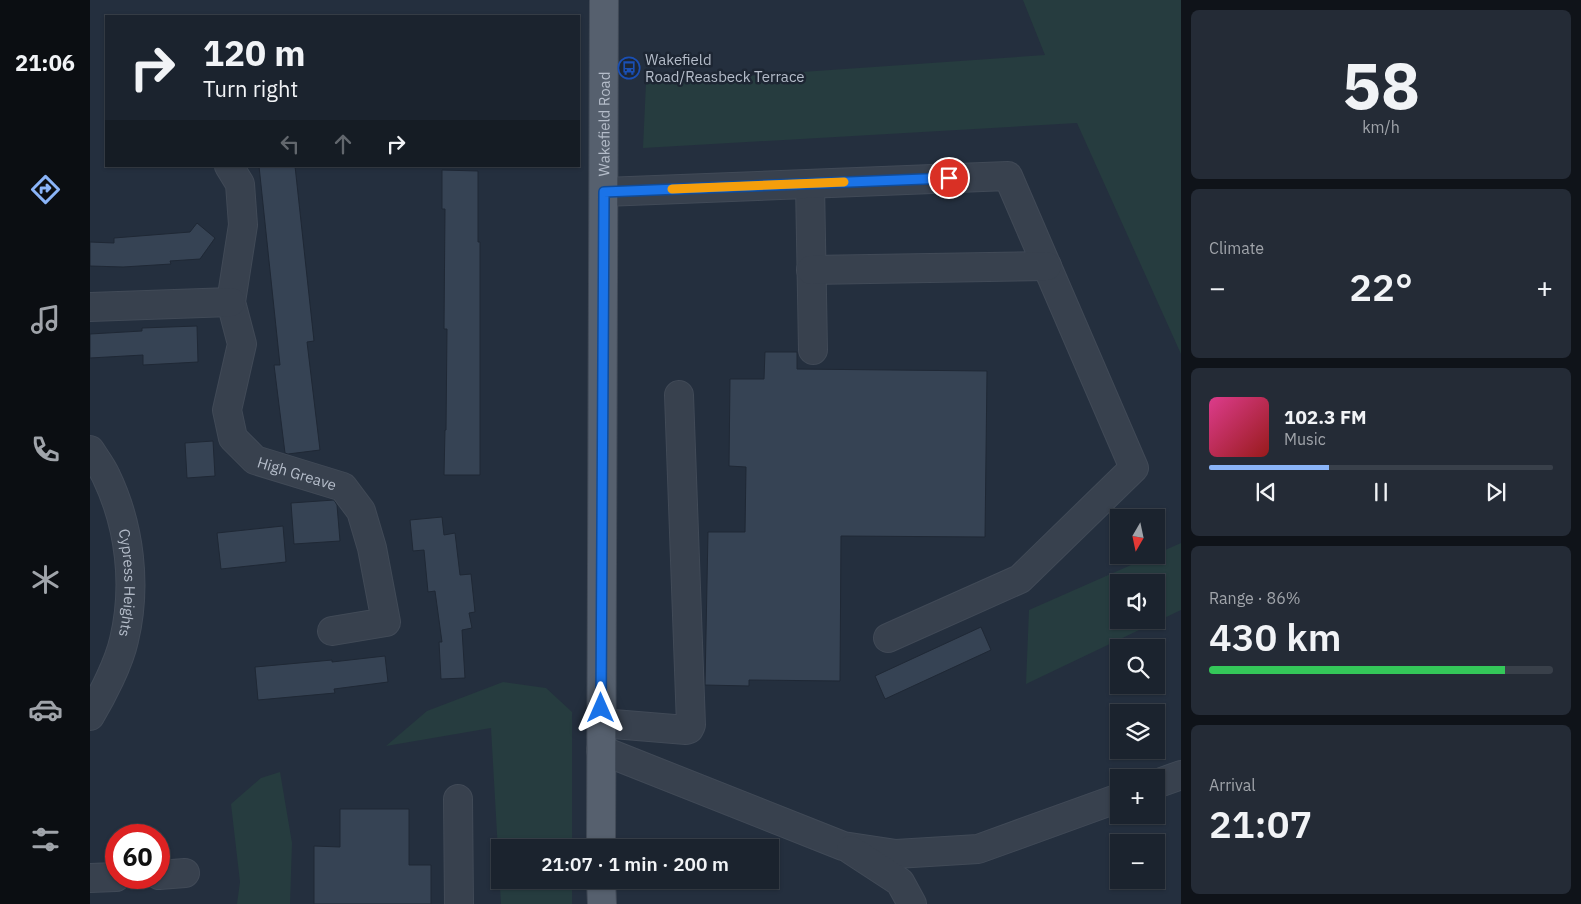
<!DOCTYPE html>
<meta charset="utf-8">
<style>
body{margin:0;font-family:"IBM Plex Sans",sans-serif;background:#242b36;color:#f1f3f6;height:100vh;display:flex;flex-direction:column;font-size:19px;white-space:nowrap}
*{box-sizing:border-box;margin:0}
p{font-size:16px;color:#a0a4aa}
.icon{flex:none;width:28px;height:28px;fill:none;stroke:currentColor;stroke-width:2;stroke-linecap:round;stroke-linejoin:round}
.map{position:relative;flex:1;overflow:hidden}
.drawer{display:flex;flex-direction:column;gap:10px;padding:10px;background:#0f1319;width:400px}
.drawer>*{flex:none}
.top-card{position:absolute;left:15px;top:15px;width:475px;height:152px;border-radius:0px;box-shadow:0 1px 4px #0004,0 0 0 1px #39404a;background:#1b232e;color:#f1f3f6;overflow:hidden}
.needle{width:32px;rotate:189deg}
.tools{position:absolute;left:1020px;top:509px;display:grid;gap:10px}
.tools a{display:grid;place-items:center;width:55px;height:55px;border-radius:0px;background:#1b232e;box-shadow:0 1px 4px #0004,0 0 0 1px #39404a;font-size:25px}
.speed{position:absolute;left:15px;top:824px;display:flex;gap:10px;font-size:25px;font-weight:700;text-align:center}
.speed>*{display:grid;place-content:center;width:65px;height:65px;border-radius:50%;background:#1b232e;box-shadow:0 1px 4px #0004,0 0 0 1px #39404a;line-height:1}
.speed .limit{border:8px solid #d22;background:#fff;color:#111}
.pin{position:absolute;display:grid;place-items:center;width:42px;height:42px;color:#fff;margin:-21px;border:2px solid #fff;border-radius:50%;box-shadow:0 1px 5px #0007}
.me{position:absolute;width:55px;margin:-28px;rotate:0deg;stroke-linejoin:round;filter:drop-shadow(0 0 4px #0008)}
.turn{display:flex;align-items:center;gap:18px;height:105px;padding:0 15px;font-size:22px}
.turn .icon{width:65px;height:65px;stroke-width:2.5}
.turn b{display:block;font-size:35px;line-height:42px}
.lanes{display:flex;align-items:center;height:48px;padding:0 15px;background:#0003;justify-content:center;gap:25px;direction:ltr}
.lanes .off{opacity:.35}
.big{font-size:38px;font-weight:600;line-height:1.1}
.drawer .card{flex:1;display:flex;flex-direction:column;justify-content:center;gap:8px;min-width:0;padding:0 18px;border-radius:8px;background:#242b36}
.drawer .dial{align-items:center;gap:0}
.dial b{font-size:65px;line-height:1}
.song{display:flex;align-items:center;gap:15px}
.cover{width:60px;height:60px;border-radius:8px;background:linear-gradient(135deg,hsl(330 70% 55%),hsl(0 70% 35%))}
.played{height:5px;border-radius:2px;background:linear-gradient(90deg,#8ab4f8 35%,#39404a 35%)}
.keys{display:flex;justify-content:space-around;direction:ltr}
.heat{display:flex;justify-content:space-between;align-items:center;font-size:28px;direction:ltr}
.charge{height:8px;border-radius:4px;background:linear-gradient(90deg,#34c759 86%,#39404a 0)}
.trip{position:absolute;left:401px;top:839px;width:288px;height:50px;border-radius:0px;background:#1b232e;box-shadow:0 1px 4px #0004,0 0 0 1px #39404a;font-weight:600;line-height:50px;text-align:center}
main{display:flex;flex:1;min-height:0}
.tabs{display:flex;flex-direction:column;width:90px;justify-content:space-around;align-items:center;background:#0b0e12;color:#a0a4aa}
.tabs .icon{width:35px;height:35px}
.tabs .selected{color:#8ab4f8}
.tabs b{font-size:22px;color:#f1f3f6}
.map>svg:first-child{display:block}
</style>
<main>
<nav class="tabs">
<b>21:06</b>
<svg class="icon selected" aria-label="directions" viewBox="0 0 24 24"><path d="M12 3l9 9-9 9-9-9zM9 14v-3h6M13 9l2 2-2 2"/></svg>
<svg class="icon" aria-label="music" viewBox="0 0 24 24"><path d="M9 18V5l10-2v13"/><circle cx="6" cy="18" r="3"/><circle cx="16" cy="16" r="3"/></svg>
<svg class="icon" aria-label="phone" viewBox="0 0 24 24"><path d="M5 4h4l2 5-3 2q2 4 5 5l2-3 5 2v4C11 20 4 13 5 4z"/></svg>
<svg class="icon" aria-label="climate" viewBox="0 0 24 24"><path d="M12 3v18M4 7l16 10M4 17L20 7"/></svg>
<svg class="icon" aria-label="car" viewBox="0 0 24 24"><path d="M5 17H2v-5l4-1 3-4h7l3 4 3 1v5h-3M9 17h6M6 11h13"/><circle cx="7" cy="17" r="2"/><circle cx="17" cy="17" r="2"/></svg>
<svg class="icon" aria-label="filters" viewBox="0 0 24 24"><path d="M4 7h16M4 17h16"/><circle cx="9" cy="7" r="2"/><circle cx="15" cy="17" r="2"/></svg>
</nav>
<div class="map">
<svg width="1091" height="904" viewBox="0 0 1091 904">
<rect width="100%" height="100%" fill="#242f3e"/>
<path fill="#263c3f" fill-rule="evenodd" d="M 933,0 L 1091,0 L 1091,354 L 987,123 L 553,148 L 556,83 L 955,55 Z
M 1091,543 L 1091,610 L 936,684 L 939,610 ZM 1029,582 L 1066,582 L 1066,620 L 1029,620 Z
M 413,682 L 456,688 L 482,712 L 482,847 L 410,848 L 410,880 L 482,880 L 482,904 L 411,904 L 401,728 L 296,746 L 337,711 Z
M 190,772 L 202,843 L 200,904 L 147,904 L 150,882 L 141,804 L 171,778 Z"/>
<path fill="#364354" stroke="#1f2835" d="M 169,166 L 205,166 L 224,341 L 217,342 L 230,450 L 198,454 L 195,453 L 184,365 L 190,365 Z
M 352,170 L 388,171 L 388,242 L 390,242 L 390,475 L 354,475 L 355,430 L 356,430 L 357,329 L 354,329 L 355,209 L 352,209 Z
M 107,223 L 125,238 L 110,259 L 80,261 L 81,264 L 33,267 L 0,266 L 0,242 L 24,243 L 24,238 L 100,232 Z
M 107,326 L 108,362 L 53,365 L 53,355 L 0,358 L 0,334 L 52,331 L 52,328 Z
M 675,352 L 707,352 L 707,369 L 897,371 L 895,537 L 751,536 L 750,681 L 659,680 L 659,686 L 615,685 L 618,532 L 655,532 L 656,467 L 639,466 L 640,379 L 674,379 Z
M 123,441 L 125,476 L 97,478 L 95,443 Z
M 244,500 L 247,505 L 250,541 L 204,544 L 201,503 Z
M 352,517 L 354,535 L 365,533 L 370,575 L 381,574 L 385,612 L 379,613 L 382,628 L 372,630 L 375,678 L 351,679 L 349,642 L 352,642 L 345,591 L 338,592 L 334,550 L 323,551 L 320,520 Z
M 193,526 L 196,562 L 131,569 L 127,533 Z
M 891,627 L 901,650 L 795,699 L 785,676 Z
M 295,656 L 298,682 L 244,689 L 245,693 L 168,700 L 165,667 L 242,660 L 242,662 Z
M 250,809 L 319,809 L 319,865 L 341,865 L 341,904 L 224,904 L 224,846 L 250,847 Z"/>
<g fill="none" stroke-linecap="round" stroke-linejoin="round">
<g stroke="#414a57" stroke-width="30">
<g id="minor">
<path id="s1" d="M 139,166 L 150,184 L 153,225 L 141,302 L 152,344 L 137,410 L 143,438 L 165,460 L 253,487 L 271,511 L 282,548 L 296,622 L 242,631"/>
<path d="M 720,184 L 723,350"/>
<path d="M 514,192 L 918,176 L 1044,468 L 930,579 L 798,638"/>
<path d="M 721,270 L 957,266"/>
<path d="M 0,307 L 141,302"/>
<path id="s2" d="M 0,450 C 5,458 12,467 16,476 C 40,526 47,586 34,640 C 29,663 12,696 0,716"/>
<path d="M 511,723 L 596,730 L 599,729 L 601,725 L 589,395"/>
<path d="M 511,750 L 753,846 L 806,854 L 888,849 L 1029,798"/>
<path d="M 1066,784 L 1091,775"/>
<path d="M 368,799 L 369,904"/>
<path d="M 761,850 L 810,882 L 822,904"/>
<path d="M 69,875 L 95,873"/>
<path d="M 0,878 L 26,877"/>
</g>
</g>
<g stroke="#414a57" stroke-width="30">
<g id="major">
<path id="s3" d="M 511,848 L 514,0"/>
<path d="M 511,880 L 512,904"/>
</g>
</g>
<use href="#minor" stroke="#38414e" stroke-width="28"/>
<use href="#major" stroke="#56606e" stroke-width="28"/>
</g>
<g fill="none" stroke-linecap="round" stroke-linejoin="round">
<g stroke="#114b97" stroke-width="12">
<path id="route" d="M 511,708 L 514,192 L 859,178"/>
</g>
<use href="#route" stroke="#1a73e8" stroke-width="9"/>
<path stroke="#f59e0b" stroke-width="9" d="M 582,189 L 754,182"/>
</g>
<defs>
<g id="bus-ring" transform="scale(1.125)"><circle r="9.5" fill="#1d2633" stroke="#1a4fb4" stroke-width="1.5"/><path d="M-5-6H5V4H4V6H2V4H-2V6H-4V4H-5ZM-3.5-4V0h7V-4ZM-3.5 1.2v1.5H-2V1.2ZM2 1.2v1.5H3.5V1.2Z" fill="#1a4fb4"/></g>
</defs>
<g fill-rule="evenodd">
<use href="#bus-ring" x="539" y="68"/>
</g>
<g text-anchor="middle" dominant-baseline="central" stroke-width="5" stroke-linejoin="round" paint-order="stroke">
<g font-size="15" fill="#b4bcc9" stroke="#1d2633" text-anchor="start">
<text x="555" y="59">Wakefield<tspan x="555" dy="17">Road/Reasbeck Terrace</tspan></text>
</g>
<g font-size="15" fill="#b4bcc9" stroke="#1d2633">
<text stroke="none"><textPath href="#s3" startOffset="724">Wakefield Road</textPath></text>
<text stroke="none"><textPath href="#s1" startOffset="355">High Greave</textPath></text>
<text stroke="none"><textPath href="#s2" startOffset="141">Cypress Heights</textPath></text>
</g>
</g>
</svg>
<div class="tools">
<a><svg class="needle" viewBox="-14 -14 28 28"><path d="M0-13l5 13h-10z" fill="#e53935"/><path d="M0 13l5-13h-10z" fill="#a0a4aa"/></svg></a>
<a><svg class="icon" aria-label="sound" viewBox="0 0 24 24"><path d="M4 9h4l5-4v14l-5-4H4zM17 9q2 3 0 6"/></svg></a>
<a><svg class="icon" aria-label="search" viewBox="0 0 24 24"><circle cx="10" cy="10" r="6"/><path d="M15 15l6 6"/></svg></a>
<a><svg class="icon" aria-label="layers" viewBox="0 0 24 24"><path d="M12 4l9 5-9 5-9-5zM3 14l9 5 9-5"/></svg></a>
<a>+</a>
<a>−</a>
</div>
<div class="speed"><div class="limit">60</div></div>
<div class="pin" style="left:859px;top:178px;background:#d93025"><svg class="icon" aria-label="arrive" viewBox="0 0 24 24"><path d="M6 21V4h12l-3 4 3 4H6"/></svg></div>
<svg class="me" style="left:511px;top:708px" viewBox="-20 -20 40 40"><path d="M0-17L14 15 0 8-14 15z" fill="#1a73e8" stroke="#fff" stroke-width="4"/></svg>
<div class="trip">21:07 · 1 min · 200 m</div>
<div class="top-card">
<div class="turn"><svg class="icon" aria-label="right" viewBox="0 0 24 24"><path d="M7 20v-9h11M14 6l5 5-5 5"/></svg><div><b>120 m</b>Turn right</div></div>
<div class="lanes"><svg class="icon off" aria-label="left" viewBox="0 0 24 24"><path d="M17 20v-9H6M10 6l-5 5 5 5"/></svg><svg class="icon off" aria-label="ahead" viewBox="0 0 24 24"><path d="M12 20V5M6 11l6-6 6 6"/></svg><svg class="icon" aria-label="right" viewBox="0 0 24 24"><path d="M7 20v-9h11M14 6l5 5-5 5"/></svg></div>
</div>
</div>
<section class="drawer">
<div class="card dial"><b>58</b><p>km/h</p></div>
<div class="card"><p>Climate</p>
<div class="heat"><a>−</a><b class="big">22°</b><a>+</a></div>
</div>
<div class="card">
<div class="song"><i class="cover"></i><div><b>102.3 FM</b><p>Music</p></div></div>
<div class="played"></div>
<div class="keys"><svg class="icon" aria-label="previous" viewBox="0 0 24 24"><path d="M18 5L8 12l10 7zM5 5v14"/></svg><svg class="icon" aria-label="pause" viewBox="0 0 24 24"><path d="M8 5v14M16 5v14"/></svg><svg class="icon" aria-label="next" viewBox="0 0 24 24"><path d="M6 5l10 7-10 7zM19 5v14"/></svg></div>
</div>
<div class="card"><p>Range · 86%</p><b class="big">430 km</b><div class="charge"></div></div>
<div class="card"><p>Arrival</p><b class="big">21:07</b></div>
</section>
</main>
